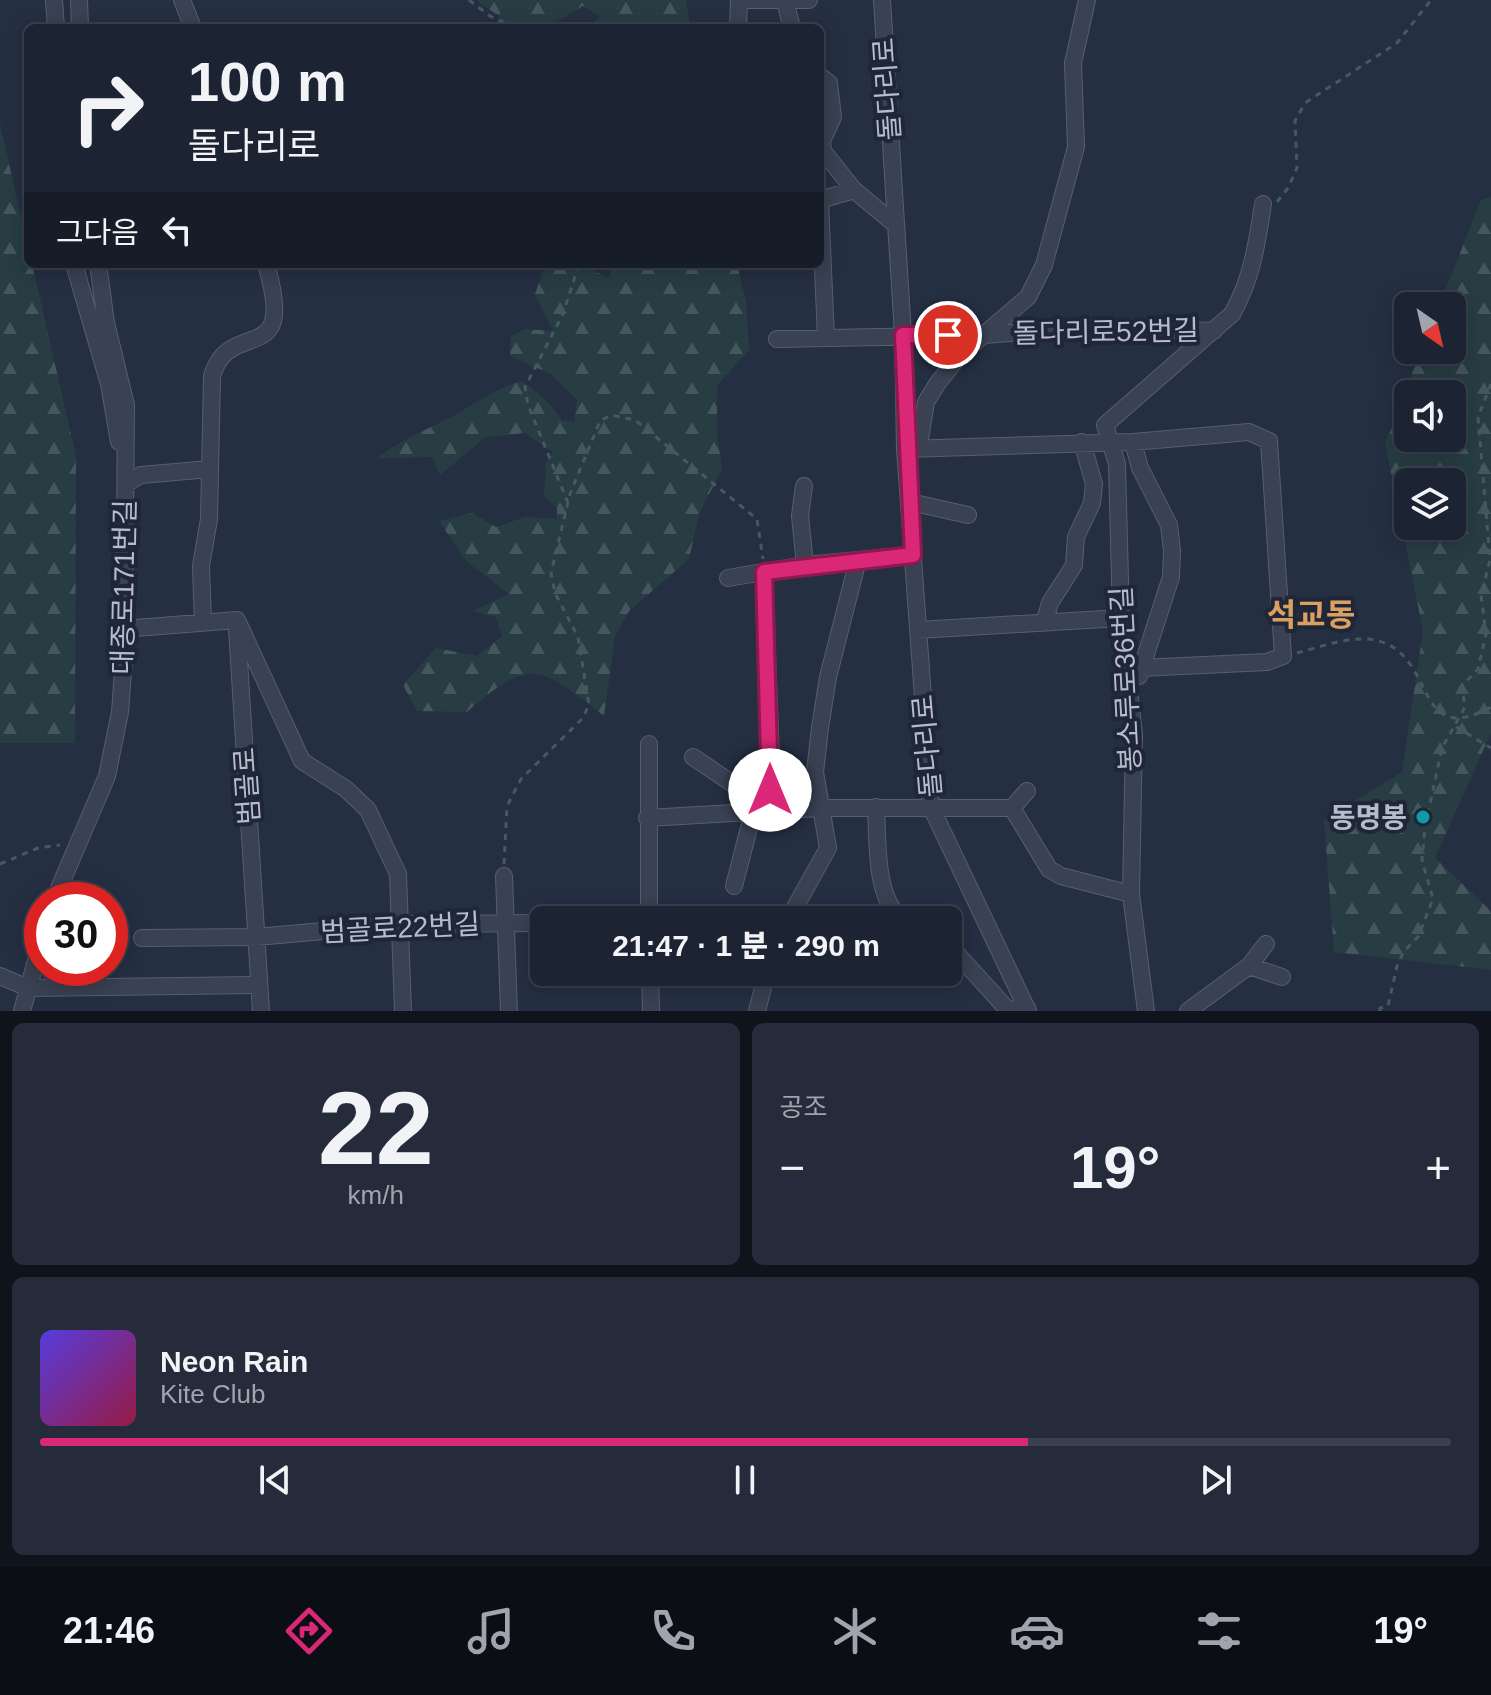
<!DOCTYPE html>
<html lang="ko">
<meta charset="utf-8">
<style>
body{margin:0;font-family:Helvetica,"Noto Sans KR",sans-serif;background:#252b3a;color:#f1f3f6;height:100vh;display:flex;flex-direction:column;font-size:30px;white-space:nowrap}
*{box-sizing:border-box;margin:0}
p{font-size:26px;color:#a0a4ac}
.icon{flex:none;width:44px;height:44px;fill:none;stroke:currentColor;stroke-width:2;stroke-linecap:round;stroke-linejoin:round}
.map{position:relative;height:1011px;overflow:hidden}
.details{display:flex;flex-direction:column;gap:12px;padding:12px;background:#0f131c;flex:1}
.details>*{flex:none}
.guide{position:absolute;left:24px;top:24px;width:800px;height:244px;border-radius:12px;box-shadow:0 4px 20px #0003,0 0 0 2px #3a404d;background:#1c2332;color:#f1f3f6;overflow:hidden}
.needle{width:52px;rotate:146deg}
.controls{position:absolute;left:1394px;top:292px;display:grid;gap:16px}
.controls a{display:grid;place-items:center;width:72px;height:72px;border-radius:12px;background:#1c2332;box-shadow:0 4px 20px #0003,0 0 0 2px #3a404d;font-size:40px}
.speed{position:absolute;left:24px;top:882px;display:flex;gap:16px;font-size:40px;font-weight:700;text-align:center}
.speed>*{display:grid;place-content:center;width:104px;height:104px;border-radius:50%;background:#1c2332;box-shadow:0 4px 20px #0003,0 0 0 2px #3a404d;line-height:1}
.speed .limit{border:12px solid #d22;background:#fff;color:#111}
.pin{position:absolute;display:grid;place-items:center;width:68px;height:68px;color:#fff;margin:-34px;border:4px solid #fff;border-radius:50%;box-shadow:0 2px 8px #0007}
.me{position:absolute;width:88px;margin:-44px;rotate:0deg;stroke-linejoin:round;filter:drop-shadow(0 0 6px #0008)}
.turn{display:flex;align-items:center;gap:28px;height:168px;padding:0 32px;font-size:36px}
.turn .icon{width:104px;height:104px;stroke-width:2.5}
.turn b{display:block;font-size:56px;line-height:68px}
.then{display:flex;align-items:center;height:76px;padding:0 32px;background:#0003;gap:16px;font-size:30px}
.big{font-size:60px;font-weight:800;line-height:1.1}
.details .widget{flex:1;display:flex;flex-direction:column;justify-content:center;gap:12px;min-width:0;padding:0 28px;border-radius:12px;background:#252b3a}
.details .dial{align-items:center;gap:0}
.dial b{font-size:104px;line-height:1}
.song{display:flex;align-items:center;gap:24px}
.cover{width:96px;height:96px;border-radius:12px;background:linear-gradient(135deg,hsl(250 70% 55%),hsl(340 70% 35%))}
.played{height:8px;border-radius:4px;background:linear-gradient(90deg,#db2777 70%,#3a404d 70%)}
.keys{display:flex;justify-content:space-around;direction:ltr}
.heat{display:flex;justify-content:space-between;align-items:center;font-size:44px;direction:ltr}
.details .tiles{flex:1;display:grid;gap:12px;grid-template-columns:1fr 1fr}
.widget:last-child{grid-column:span 2}
.trip{position:absolute;left:530px;top:906px;width:432px;height:80px;border-radius:12px;background:#1c2332;box-shadow:0 4px 20px #0003,0 0 0 2px #3a404d;font-weight:800;line-height:80px;text-align:center}
.tabs{display:flex;height:128px;justify-content:space-around;align-items:center;background:#0b0e14;color:#a0a4ac}
.tabs .icon{width:56px;height:56px}
.tabs .on{color:#db2777}
.tabs b{font-size:36px;color:#f1f3f6}
.map>svg:first-child{display:block}
</style>
<div class="map">
<svg width="1491" height="1011" viewBox="0 0 1491 1011">
<defs>
<pattern id="forest-firs" width="22" height="20" patternUnits="userSpaceOnUse" patternTransform="scale(2)"><rect width="22" height="20" fill="#273d43"/><path d="M5 1l3.5 6h-7zM16 11l3.5 6h-7z" fill="#44575d"/></pattern>
</defs>
<rect width="100%" height="100%" fill="#252f42"/>
<path fill="url(#forest-firs)" fill-rule="evenodd" d="M 476,0 L 686,0 L 691,28 L 589,28 L 600,16 L 583,6 L 546,28 L 494,28 L 500,17 Z
M 0,125 L 28,246 L 28,264 L 32,264 L 76,456 L 75,743 L 0,743 Z
M 1491,197 L 1491,733 L 1435,858 L 1491,911 L 1491,970 L 1334,952 L 1324,820 L 1402,772 L 1423,631 L 1385,443 L 1421,350 L 1452,350 L 1452,306 L 1439,306 L 1481,200 ZM 1408,394 L 1452,394 L 1452,438 L 1408,438 ZM 1408,482 L 1452,482 L 1452,526 L 1408,526 Z
M 578,264 L 610,278 L 611,264 L 737,264 L 746,302 L 749,350 L 717,385 L 717,432 L 722,469 L 699,514 L 689,559 L 629,611 L 615,636 L 604,716 C 540,666 531,656 467,712 L 417,711 L 403,685 L 436,648 L 477,656 L 502,636 L 496,617 L 472,611 L 509,594 L 466,561 L 439,521 L 472,513 L 496,527 L 525,517 L 557,519 L 557,507 L 544,497 L 546,462 L 553,452 L 525,433 L 486,437 L 440,475 L 432,457 L 377,458 C 406,437 425,431 455,415 C 478,402 496,388 522,381 L 546,400 L 562,420 L 574,422 L 577,400 L 551,374 L 510,356 L 511,336 L 525,329 L 553,331 L 535,294 L 545,265 Z"/>
<g fill="none" stroke-linecap="round" stroke-linejoin="round">
<g stroke="#575f6f" stroke-width="18">
<path id="minor" d="M 54,0 L 56,28
M 79,0 L 80,28
M 182,0 L 193,28
M 739,0 L 809,0
M 882,0 L 903,335 L 905,449 L 931,807 L 1028,1011
M 785,1 L 792,28
M 738,28 L 739,0
M 820,76 L 829,83 L 833,117 L 822,141 L 823,151 L 854,190 L 896,225
M 74,264 L 109,384 L 119,442
M 826,338 L 820,200 L 854,190
M 777,339 L 983,335 L 1095,327 L 1214,331
M 1133,442 L 1140,468 L 1169,525 L 1172,551 L 1171,577 L 1139,676
M 905,443 L 920,439 L 926,402 L 937,384 L 960,355 L 1028,297 L 1044,265 L 1076,147 L 1073,63 L 1087,0
M 905,449 L 1133,442 L 1249,432 L 1269,441 L 1283,656 L 1267,662 L 1140,668
M 127,483 L 141,475 L 210,469
M 804,486 L 800,516 L 805,565
M 910,502 L 968,515
M 764,572 L 773,811
M 728,578 L 805,565 L 913,555
M 237,620 L 302,761 L 346,789 L 368,810 L 398,874 L 403,1011
M 1045,620 L 1050,603 L 1074,565 L 1076,537 L 1092,503 L 1094,484 L 1082,442
M 203,623 L 201,566 L 209,519 L 212,376 C 230,315 298,372 266,264
M 123,629 L 237,620
M 237,629 L 261,1011
M 918,630 L 1121,618
M 693,757 L 773,811
M 876,807 C 878,840 874,897 902,920
M 1012,808 L 1027,791
M 647,818 L 820,808 L 1012,808 L 1049,869 L 1061,876 L 1131,894
M 504,876 L 509,1011
M 734,886 L 750,824 L 768,814
M 54,900 L 107,776 L 120,712 L 124,658 L 126,405 L 106,323 L 98,264
M 649,920 L 649,744
M 788,920 L 828,848 L 815,772 L 820,728 L 828,677 L 858,560
M 142,938 L 256,937 L 402,924 L 544,923
M 948,944 L 1008,1010 L 1027,1008
M 1249,966 L 1266,944
M 650,972 L 651,1011
M 0,976 L 28,988 L 259,985
M 22,1011 L 42,939
M 757,1011 L 767,972
M 1146,1011 L 1131,894 L 1134,734 L 1121,618 L 1117,464 L 1105,425 L 1232,314 C 1252,279 1257,243 1263,204
M 1188,1011 L 1249,966 L 1282,977"/>
</g>
<path stroke="#455a60" stroke-width="3" stroke-dasharray="6 6" stroke-linecap="butt" d="M 469,0 L 490,16 L 516,28
M 1277,202 L 1288,188 L 1297,168 L 1295,121 L 1305,103 L 1397,43 L 1431,0
M 568,503 L 528,405 L 525,387 L 563,314 L 579,264
M 1297,653 C 1325,646 1359,631 1387,644 C 1435,666 1417,747 1491,707
M 1456,727 L 1491,748
M 0,864 L 38,848 L 60,845
M 504,864 L 507,806 L 521,779 L 583,718 L 589,704 L 578,637 L 555,593 L 551,573 L 570,494 L 600,421 L 611,415 L 635,420 L 757,519 L 763,559
M 1380,1011 L 1380,1008 L 1388,1006 L 1397,966 L 1404,951 L 1418,937 L 1433,899 L 1422,860 L 1425,827 L 1442,748 L 1465,707 L 1462,686 L 1478,669 L 1486,634 L 1481,595 L 1490,560 L 1478,417 L 1491,384"/>
<use href="#minor" stroke="#394152" stroke-width="16"/>
</g>
<g fill="none" stroke-linecap="round" stroke-linejoin="round">
<g stroke="#8e194d" stroke-width="20">
<path id="route" d="M 770,790 L 764,572 L 913,555 L 903,335 L 948,335"/>
</g>
<use href="#route" stroke="#db2777" stroke-width="14"/>
</g>
<circle fill="#0f9aa8" stroke="#1e2637" stroke-width="3" cx="1423" cy="817" r="8"/>
<g text-anchor="middle" dominant-baseline="central" stroke-width="8" stroke-linejoin="round" paint-order="stroke">
<g font-size="28" fill="#b6bccc" stroke="#1e2637">
<text transform="translate(887 89) rotate(-94)">돌다리로</text>
<text transform="translate(1106 332) rotate(-1)">돌다리로52번길</text>
<text transform="translate(124 587) rotate(-89)">대종로171번길</text>
<text transform="translate(1126 679) rotate(-93)">봉소루로36번길</text>
<text transform="translate(927 746) rotate(-95)">돌다리로</text>
<text transform="translate(247 786) rotate(-94)">범골로</text>
<text transform="translate(400 928) rotate(-3)">범골로22번길</text>
</g>
<g font-size="28" font-weight="bold" fill="#b6bccc" stroke="#1e2637" text-anchor="end">
<text x="1407" y="817">동명봉</text>
</g>
<g font-size="32" font-weight="bold" fill="#daa062" stroke="#1e2637">
<text x="1311" y="615">석교동</text>
</g>
</g>
</svg>
<div class="controls">
<a><svg class="needle" viewBox="-14 -14 28 28"><path d="M0-13l5 13h-10z" fill="#e53935"/><path d="M0 13l5-13h-10z" fill="#a0a4ac"/></svg></a>
<a><svg class="icon" aria-label="sound" viewBox="0 0 24 24"><path d="M4 9h4l5-4v14l-5-4H4zM17 9q2 3 0 6"/></svg></a>
<a><svg class="icon" aria-label="layers" viewBox="0 0 24 24"><path d="M12 4l9 5-9 5-9-5zM3 14l9 5 9-5"/></svg></a>
</div>
<div class="speed"><div class="limit">30</div></div>
<div class="pin" style="left:948px;top:335px;background:#d93025"><svg class="icon" aria-label="arrive" viewBox="0 0 24 24"><path d="M6 21V4h12l-3 4 3 4H6"/></svg></div>
<svg class="me" style="left:770px;top:790px" viewBox="-20 -20 40 40"><circle r="19" fill="#fff"/><path d="M0-13L10 11 0 6-10 11z" fill="#db2777"/></svg>
<div class="trip">21:47 · 1 분 · 290 m</div>
<div class="guide">
<div class="turn"><svg class="icon" aria-label="right" viewBox="0 0 24 24"><path d="M7 20v-9h11M14 6l5 5-5 5"/></svg><div><b>100 m</b>돌다리로</div></div>
<div class="then">그다음<svg class="icon" aria-label="left" viewBox="0 0 24 24"><path d="M17 20v-9H6M10 6l-5 5 5 5"/></svg></div>
</div>
</div>
<section class="details">
<div class="tiles">
<div class="widget dial"><b>22</b><p>km/h</p></div>
<div class="widget"><p>공조</p>
<div class="heat"><a>−</a><b class="big">19°</b><a>+</a></div>
</div>
<div class="widget">
<div class="song"><i class="cover"></i><div><b>Neon Rain</b><p>Kite Club</p></div></div>
<div class="played"></div>
<div class="keys"><svg class="icon" aria-label="previous" viewBox="0 0 24 24"><path d="M18 5L8 12l10 7zM5 5v14"/></svg><svg class="icon" aria-label="pause" viewBox="0 0 24 24"><path d="M8 5v14M16 5v14"/></svg><svg class="icon" aria-label="next" viewBox="0 0 24 24"><path d="M6 5l10 7-10 7zM19 5v14"/></svg></div>
</div>
</div>
</section>
<nav class="tabs">
<b>21:46</b>
<svg class="icon on" aria-label="directions" viewBox="0 0 24 24"><path d="M12 3l9 9-9 9-9-9zM9 14v-3h6M13 9l2 2-2 2"/></svg>
<svg class="icon" aria-label="music" viewBox="0 0 24 24"><path d="M9 18V5l10-2v13"/><circle cx="6" cy="18" r="3"/><circle cx="16" cy="16" r="3"/></svg>
<svg class="icon" aria-label="phone" viewBox="0 0 24 24"><path d="M5 4h4l2 5-3 2q2 4 5 5l2-3 5 2v4C11 20 4 13 5 4z"/></svg>
<svg class="icon" aria-label="climate" viewBox="0 0 24 24"><path d="M12 3v18M4 7l16 10M4 17L20 7"/></svg>
<svg class="icon" aria-label="car" viewBox="0 0 24 24"><path d="M5 17H2v-5l4-1 3-4h7l3 4 3 1v5h-3M9 17h6M6 11h13"/><circle cx="7" cy="17" r="2"/><circle cx="17" cy="17" r="2"/></svg>
<svg class="icon" aria-label="filters" viewBox="0 0 24 24"><path d="M4 7h16M4 17h16"/><circle cx="9" cy="7" r="2"/><circle cx="15" cy="17" r="2"/></svg>
<b>19°</b>
</nav>
